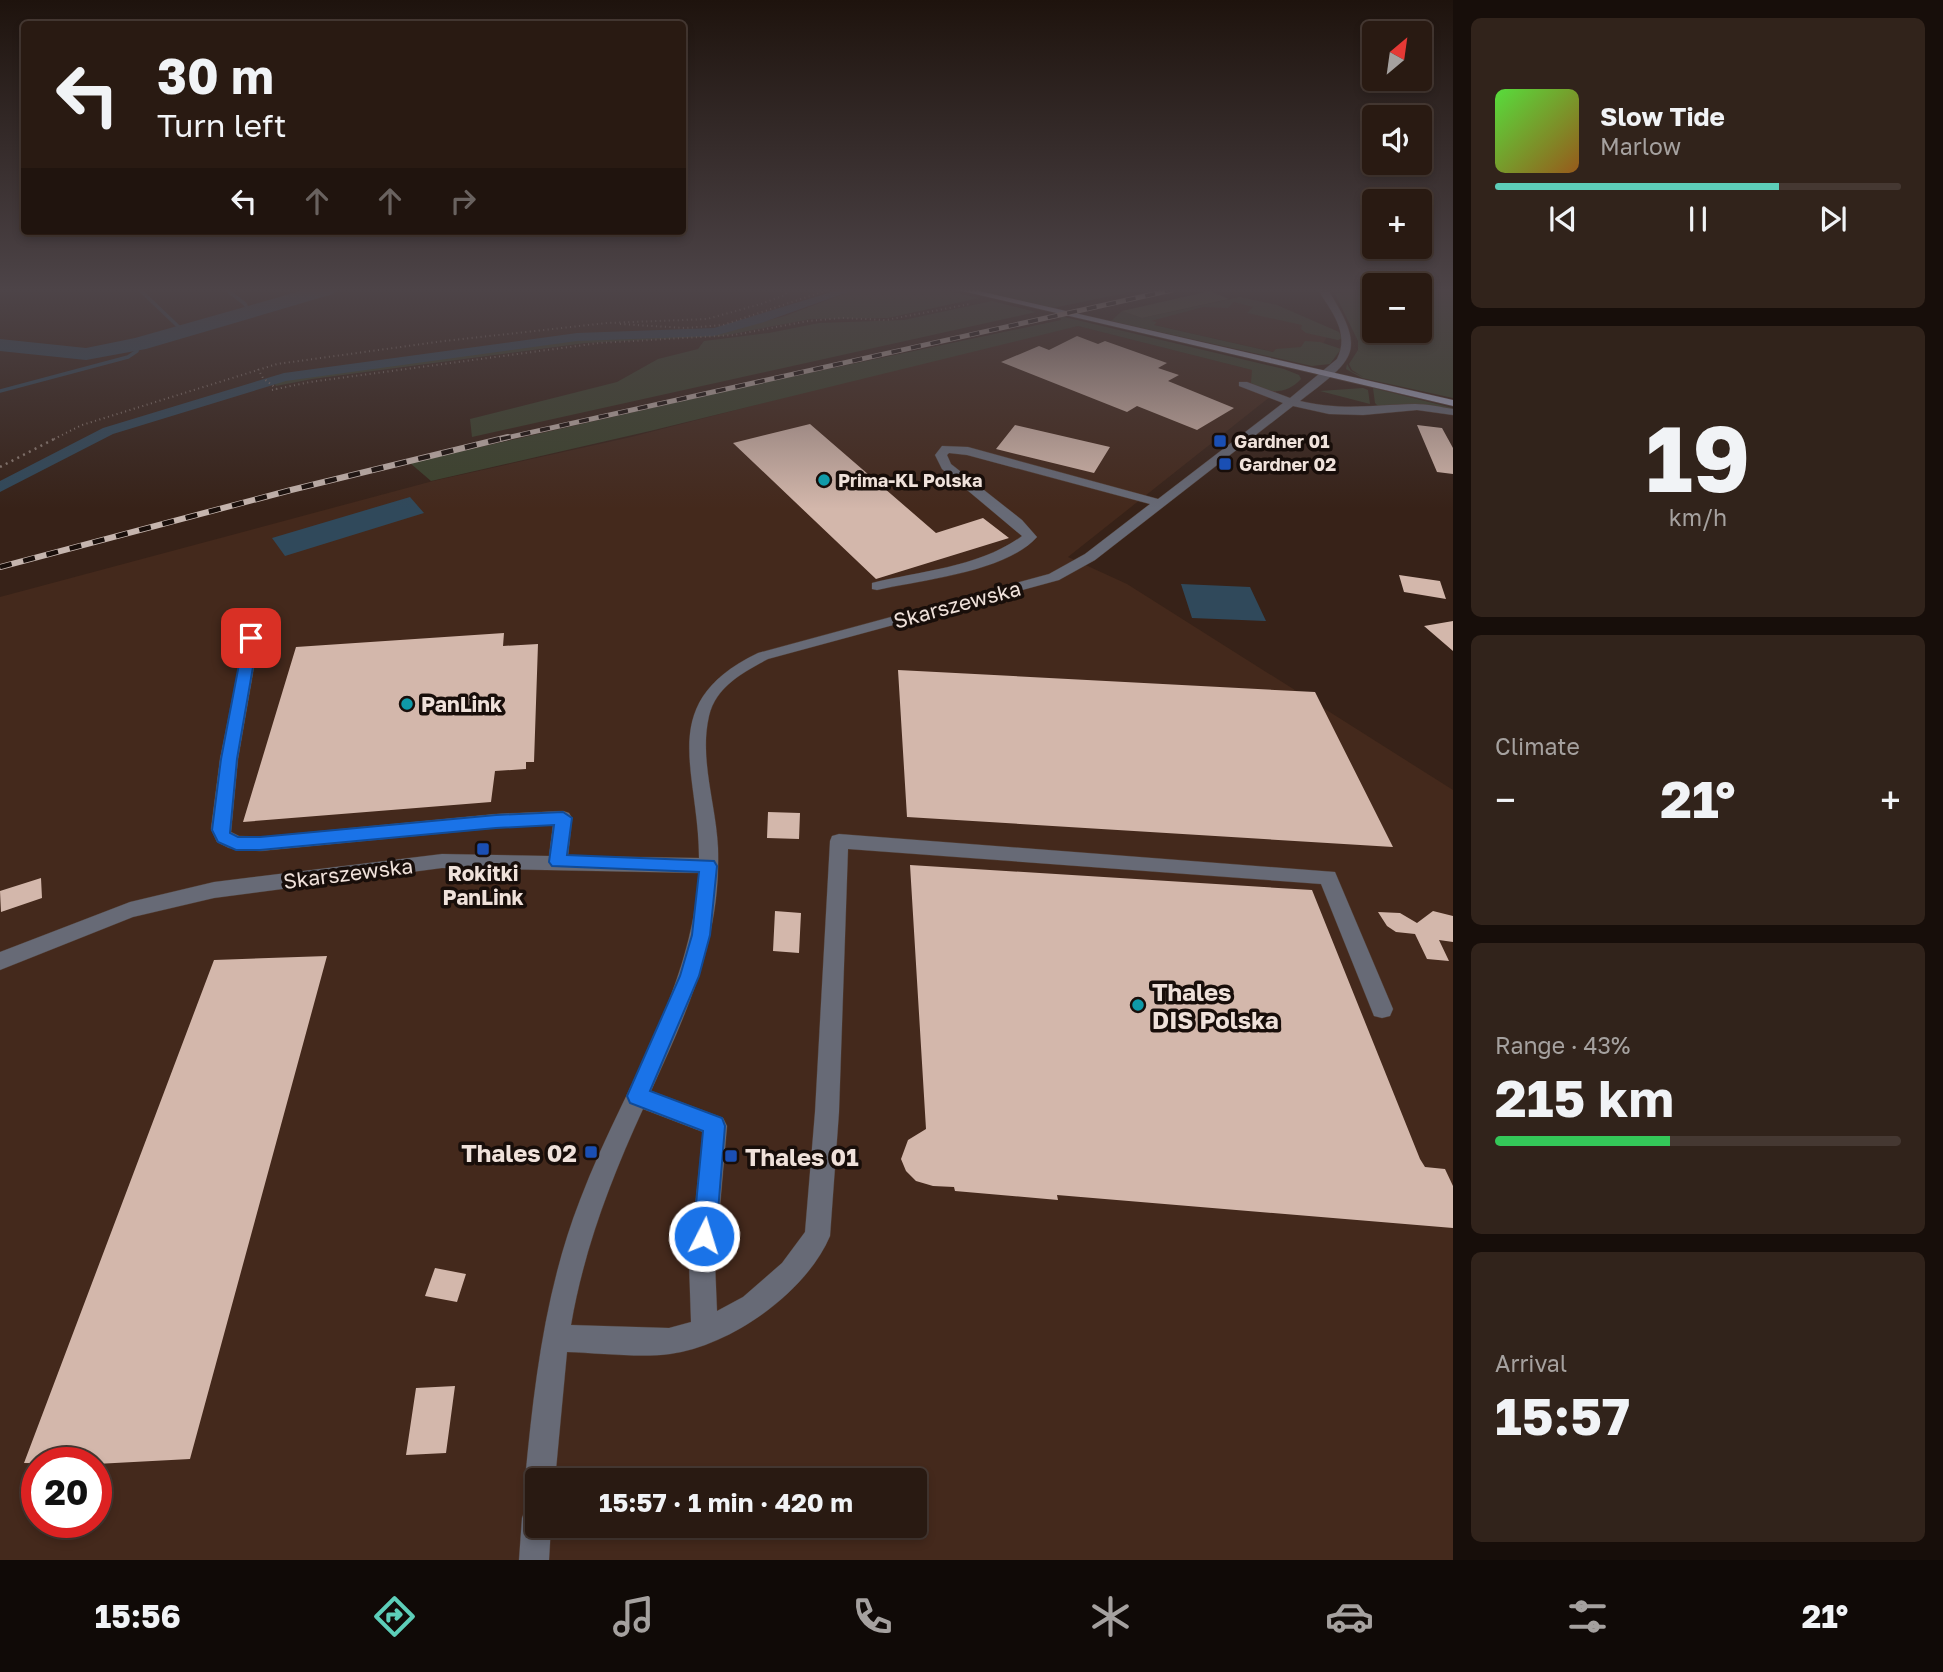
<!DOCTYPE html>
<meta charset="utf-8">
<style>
body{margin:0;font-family:"Golos Text",sans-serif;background:#31231b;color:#f1f3f6;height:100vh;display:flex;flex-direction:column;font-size:26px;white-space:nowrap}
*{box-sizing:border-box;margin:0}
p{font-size:23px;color:#a5a19f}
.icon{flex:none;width:38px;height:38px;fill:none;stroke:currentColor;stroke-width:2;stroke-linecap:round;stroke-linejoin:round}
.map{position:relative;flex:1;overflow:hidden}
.details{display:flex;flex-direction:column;gap:18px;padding:18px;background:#170e0a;width:490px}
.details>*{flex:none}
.banner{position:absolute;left:21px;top:21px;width:665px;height:214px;border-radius:7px;box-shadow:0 4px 10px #0003,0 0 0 2px #453832;background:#291a12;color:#f1f3f6;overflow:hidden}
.needle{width:46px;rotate:29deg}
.buttons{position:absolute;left:1362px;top:21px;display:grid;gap:14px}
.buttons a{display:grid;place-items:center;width:70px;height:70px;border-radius:7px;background:#291a12;box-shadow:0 4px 10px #0003,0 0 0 2px #453832;font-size:35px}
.speed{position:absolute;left:21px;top:1447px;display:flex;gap:14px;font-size:35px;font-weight:700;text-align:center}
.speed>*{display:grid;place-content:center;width:91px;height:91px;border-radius:50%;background:#291a12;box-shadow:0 4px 10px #0003,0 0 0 2px #453832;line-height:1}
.speed .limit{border:10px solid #d22;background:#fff;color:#111}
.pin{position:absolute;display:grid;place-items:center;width:60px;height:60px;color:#fff;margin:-30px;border-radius:14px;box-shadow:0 4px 10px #0006}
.me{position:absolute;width:77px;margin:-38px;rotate:5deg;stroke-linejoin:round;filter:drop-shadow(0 0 5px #0008)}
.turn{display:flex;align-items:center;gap:24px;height:147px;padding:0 21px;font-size:32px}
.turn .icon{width:91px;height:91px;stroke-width:2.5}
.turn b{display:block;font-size:49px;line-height:60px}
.lanes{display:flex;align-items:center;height:66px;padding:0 21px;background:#0003;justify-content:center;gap:35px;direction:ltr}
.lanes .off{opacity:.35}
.big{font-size:52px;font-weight:700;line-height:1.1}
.details .tile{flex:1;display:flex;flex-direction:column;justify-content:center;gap:10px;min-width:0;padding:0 24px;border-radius:10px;background:#31231b}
.details .dial{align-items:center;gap:0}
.dial b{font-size:91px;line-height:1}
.song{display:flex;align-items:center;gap:21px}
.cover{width:84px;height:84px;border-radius:10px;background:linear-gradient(135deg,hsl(110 70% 55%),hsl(30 70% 35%))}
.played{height:7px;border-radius:4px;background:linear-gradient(90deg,#5dceb9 70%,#453832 70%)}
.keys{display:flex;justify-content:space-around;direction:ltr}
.heat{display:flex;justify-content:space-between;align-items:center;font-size:38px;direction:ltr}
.charge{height:10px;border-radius:5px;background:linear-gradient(90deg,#34c759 43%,#453832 0)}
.trip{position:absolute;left:525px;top:1468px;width:402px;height:70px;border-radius:7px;background:#291a12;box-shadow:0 4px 10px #0003,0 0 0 2px #453832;font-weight:700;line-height:70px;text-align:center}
.dock{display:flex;height:112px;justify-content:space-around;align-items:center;background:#100a07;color:#a5a19f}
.dock .icon{width:49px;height:49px}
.dock .active{color:#5dceb9}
.dock b{font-size:32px;color:#f1f3f6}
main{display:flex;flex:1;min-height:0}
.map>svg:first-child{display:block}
</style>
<main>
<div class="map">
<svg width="1453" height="1560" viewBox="0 0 1453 1560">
<rect width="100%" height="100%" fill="#372218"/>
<path fill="#44291c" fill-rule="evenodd" d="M 1241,297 L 1328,334 L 1319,352 L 1310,360 L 1137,321 Z
M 1078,326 L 1276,376 L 1276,392 L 1068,557 L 1127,584 L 1453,790 L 1453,1560 L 0,1560 L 0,597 L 433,481 L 631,437 L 942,357 ZM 37,1463 L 96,1463 L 96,1522 L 37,1522 ZM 537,1480 L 915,1480 L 915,1526 L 537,1526 Z"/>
<path fill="#3c432d" d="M 854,290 L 943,290 L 979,298 L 888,318 L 811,319 L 722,336 L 586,343 L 312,379 L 276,386 L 274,382 L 585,339 L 723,332 L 785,316 Z
M 977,290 L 1140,290 L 1053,308 Z
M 1341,290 L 1374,290 L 1374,331 L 1419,331 L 1419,290 L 1453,290 L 1453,398 L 1362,378 L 1346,369 L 1347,364 L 1351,371 L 1363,377 L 1352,370 L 1349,364 L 1358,350 L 1358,341 L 1335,294 L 1341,293 Z
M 1240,297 L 1277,305 L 1339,332 L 1342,338 L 1338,340 L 1306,333 L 1301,329 L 1302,325 L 1247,313 L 1253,307 L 1234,302 L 1228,308 L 1203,307 L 1151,321 L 1157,322 L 1154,325 L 1273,352 L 1276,349 L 1301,347 L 1305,341 L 1320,342 L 1341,349 L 1330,364 L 1312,366 L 1111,321 L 1122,311 L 1142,318 Z
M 992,301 L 1036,312 L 472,437 L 470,419 L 617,382 L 658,359 L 698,349 L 704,341 L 769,333 L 819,323 L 904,320 Z
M 1060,316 L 1284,369 L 1299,375 L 1301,379 C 1286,395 1269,394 1251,383 L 1252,370 L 1078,326 L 650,431 L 431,481 L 410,463 L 757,384 L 1061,320 Z
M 1363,388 L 1368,390 L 1370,404 L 1320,391 Z
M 1373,388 L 1453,408 L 1453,410 L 1419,404 L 1378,406 L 1375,403 Z"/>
<path fill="#4c5339" d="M 1210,291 L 1229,299 L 1142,318 L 1122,311 Z"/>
<path fill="#30495b" d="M 410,497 L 424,513 L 285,556 L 272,538 Z
M 1181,584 L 1250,587 L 1266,621 L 1192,618 Z"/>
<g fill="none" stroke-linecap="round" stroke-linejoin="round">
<path stroke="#30495b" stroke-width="3.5" d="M 140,290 L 183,331
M 227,290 L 245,304 L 249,312
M 307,290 L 313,294
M 0,391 L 128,357 L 137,351 L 138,344"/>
<path fill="#30495b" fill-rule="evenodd" d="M 838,290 L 854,290 L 764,322 L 714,336 L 577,341 L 286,381 L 113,434 L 0,492 L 0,481 L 103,428 L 284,373 L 577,333 L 714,328 Z"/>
<path fill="#30495b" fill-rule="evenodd" d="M 304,290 L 336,290 L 333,294 L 146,349 L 86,360 L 0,351 L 0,339 L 86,348 L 135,338 Z"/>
</g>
<path fill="#d3b7ab" d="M 1077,336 L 1098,344 L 1105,341 L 1167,363 L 1158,368 L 1179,375 L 1168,381 L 1234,408 L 1197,430 L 1137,406 L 1127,412 L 1001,362 L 1039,346 L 1049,350 Z
M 810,424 L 936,533 L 983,518 L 1009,538 L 876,579 L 733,443 Z
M 1015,425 L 1110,447 L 1094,473 L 996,449 Z
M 1417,425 L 1442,428 L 1453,448 L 1453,474 L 1437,472 Z
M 1399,575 L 1440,581 L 1446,599 L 1404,592 Z
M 1453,621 L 1453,651 L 1424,626 Z
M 504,633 L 503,646 L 538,644 L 534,762 L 526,762 L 526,769 L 495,771 L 491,802 L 243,822 L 296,647 Z
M 898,670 L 1315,692 L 1393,847 L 907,817 Z
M 768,812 L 800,813 L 799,839 L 767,838 Z
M 910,865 L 1312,890 L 1420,1159 L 1425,1167 L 1445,1169 L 1453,1186 L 1453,1228 L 1057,1195 L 1058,1200 L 955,1191 L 954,1187 L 933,1186 L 916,1181 L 906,1171 L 901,1159 L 908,1140 L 926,1129 Z
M 41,878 L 42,898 L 1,912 L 0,891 Z
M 775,911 L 801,913 L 799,953 L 773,951 Z
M 1433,911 L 1453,916 L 1453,942 L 1439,940 L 1449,961 L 1427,959 L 1415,934 L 1396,932 L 1387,926 L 1378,912 L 1400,913 L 1417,923 Z
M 327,956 L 190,1459 L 96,1464 L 24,1463 L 214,960 Z
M 435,1268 L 466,1274 L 457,1302 L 425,1296 Z
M 455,1386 L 446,1453 L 406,1455 L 416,1388 Z"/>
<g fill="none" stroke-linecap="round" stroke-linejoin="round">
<g stroke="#513d33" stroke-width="1">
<path id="minor" d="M 1318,290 L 1328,290 C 1368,353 1354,359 1300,401 C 1344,411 1371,405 1415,404 C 1427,404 1441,407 1453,409 L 1453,415 L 1417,410 L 1363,415 L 1329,414 L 1293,406 L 1095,560 L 1059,580 L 768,659 C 744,672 716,686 709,716 C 699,759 716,804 718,848 C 721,939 688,1009 651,1091 L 723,1118 L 727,1126 L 715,1263 L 717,1311 L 743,1297 L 782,1263 L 805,1232 L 815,1112 L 830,841 L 832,836 L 839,834 L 1335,872 L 1393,1009 L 1390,1016 L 1382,1018 L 1374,1016 L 1321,884 L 848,849 L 839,1112 L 830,1236 C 806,1293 730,1346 670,1354 C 641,1358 598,1353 567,1352 L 555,1480 L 537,1480 L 537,1494 L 530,1490 L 525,1480 C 534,1385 545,1290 580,1200 C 622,1089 691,995 699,873 L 442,868 L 214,898 L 133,917 L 0,970 L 0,952 L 130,902 L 214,882 L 442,854 L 549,856 L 553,825 L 496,828 L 260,851 L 229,848 L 217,842 L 211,829 L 220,759 L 248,621 L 255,616 L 262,621 L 238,759 L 231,832 L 239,836 L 260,837 L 496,814 L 563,811 L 569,813 L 572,818 L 568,856 L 699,858 C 699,769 654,703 758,653 L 1049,574 L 1085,554 L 1150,504 L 967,455 L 949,453 L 947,455 L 951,464 L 1022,520 L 1037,537 C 1006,572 921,580 877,590 L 872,589 L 872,583 C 921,571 980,567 1022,536 L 942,469 L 935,455 L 942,446 L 968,447 L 1158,499 L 1283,403 L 1239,386 L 1239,382 L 1247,382 L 1290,398 L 1337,359 C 1350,333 1332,312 1318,290 ZM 643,1109 L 703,1132 L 689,1263 L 691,1322 L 669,1328 L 571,1325 C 584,1249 611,1179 643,1109 Z
M 537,1503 L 537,1526 L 551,1526 L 549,1560 L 519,1560 L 522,1518 L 526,1507 Z"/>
</g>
<g stroke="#513d33" stroke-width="1">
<path id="major" d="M 958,290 L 975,290 L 1453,400 L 1453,406 Z"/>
</g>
<path stroke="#8c7b72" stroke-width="2" stroke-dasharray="1 3.5" stroke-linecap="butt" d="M 620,324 L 685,328 L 723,325 L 828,290
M 258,369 L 263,378 L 277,389
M 272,390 L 310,382 L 599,343 L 734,335 L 808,321 L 842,318 L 886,320 L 970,304
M 54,439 L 82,425 L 277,364 L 444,341 L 607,323 L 707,319 L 761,304 L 785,295 L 788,290"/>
<path stroke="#8c7b72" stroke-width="2.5" stroke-dasharray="2 4.5" stroke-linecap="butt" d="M 0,467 L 58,437"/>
<use href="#minor" fill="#676a76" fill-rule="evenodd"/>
<use href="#major" fill="#a7abc4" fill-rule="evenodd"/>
<g stroke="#c5b5ae" stroke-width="5">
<path id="rail-far1" d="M 501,439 L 1172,290"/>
</g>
<g stroke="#c5b5ae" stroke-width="6">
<path id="rail" d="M 0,567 L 291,490 L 508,437"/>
</g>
<use href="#rail-far1" stroke="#180e0a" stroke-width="3.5" stroke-dasharray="10" stroke-linecap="butt"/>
<use href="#rail" stroke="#180e0a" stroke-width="4.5" stroke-dasharray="12" stroke-linecap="butt"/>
</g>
<linearGradient id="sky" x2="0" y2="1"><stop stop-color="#1e130d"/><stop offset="0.57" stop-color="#4d4448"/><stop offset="1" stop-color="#4d4448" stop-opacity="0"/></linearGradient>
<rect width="1453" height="509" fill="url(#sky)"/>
<path fill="#1a73e8" stroke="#114b97" stroke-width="2" d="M 251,633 L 258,638 L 237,759 L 230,833 L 238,837 L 260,837 L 496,815 L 563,812 L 572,818 L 567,855 L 714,861 L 717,866 L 710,935 L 699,976 L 650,1091 L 722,1118 L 725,1126 L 716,1236 L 712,1244 L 704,1247 L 696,1244 L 693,1236 L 703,1131 L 630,1103 L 627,1096 L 680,976 L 692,935 L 699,872 L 552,866 L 549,862 L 554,825 L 496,828 L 260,850 L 236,850 L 218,842 L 212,830 L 221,759 L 244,638 Z"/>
<g fill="#1a4fb4" stroke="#180e0a" stroke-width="2.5">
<rect x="1213" y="434" width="14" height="14" rx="3.5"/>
<rect x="1218" y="457" width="14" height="14" rx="3.5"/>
<rect x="476" y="842" width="14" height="14" rx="3.5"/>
<rect x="584" y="1145" width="14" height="14" rx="3.5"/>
<rect x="724" y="1149" width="14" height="14" rx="3.5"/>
</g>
<g fill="#0f9aa8" stroke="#180e0a" stroke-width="2.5">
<circle cx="824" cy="480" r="7"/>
<circle cx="407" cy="704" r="7"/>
<circle cx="1138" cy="1005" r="7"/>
</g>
<g text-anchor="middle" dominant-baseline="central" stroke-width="7" stroke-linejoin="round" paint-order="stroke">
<g font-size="18" font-weight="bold" fill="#efe1da" stroke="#180e0a" text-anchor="start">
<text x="1234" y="441">Gardner 01</text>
<text x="1239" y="464">Gardner 02</text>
<text x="838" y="480">Prima-KL Polska</text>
</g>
<g font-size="21" fill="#efe1da" stroke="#180e0a">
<text transform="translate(957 604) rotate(-15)">Skarszewska</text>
<text transform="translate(348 873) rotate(-7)">Skarszewska</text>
</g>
<g font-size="21" font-weight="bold" fill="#efe1da" stroke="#180e0a" text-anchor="start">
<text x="421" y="704">PanLink</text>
<text x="483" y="873" text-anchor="middle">Rokitki<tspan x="483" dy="24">PanLink</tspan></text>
</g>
<g font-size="24" font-weight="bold" fill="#efe1da" stroke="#180e0a" text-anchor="start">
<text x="1152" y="991">Thales<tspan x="1152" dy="28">DIS Polska</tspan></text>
<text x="577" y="1152" text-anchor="end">Thales 02</text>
<text x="745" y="1156">Thales 01</text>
</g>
</g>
</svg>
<div class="buttons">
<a><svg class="needle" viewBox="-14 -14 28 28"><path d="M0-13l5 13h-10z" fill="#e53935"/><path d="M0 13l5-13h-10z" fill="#a5a19f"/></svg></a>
<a><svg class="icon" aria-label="sound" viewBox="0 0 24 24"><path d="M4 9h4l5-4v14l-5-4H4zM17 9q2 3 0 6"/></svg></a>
<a>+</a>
<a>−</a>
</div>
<div class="speed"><div class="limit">20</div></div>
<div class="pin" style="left:251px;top:638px;background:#d93025"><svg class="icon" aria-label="arrive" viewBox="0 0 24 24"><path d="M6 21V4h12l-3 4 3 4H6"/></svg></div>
<svg class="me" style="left:704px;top:1236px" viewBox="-20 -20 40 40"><circle r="17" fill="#1a73e8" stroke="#fff" stroke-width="3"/><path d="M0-11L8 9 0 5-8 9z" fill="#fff"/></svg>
<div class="trip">15:57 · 1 min · 420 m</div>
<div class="banner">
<div class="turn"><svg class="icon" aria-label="left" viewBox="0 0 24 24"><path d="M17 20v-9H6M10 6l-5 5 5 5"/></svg><div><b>30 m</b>Turn left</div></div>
<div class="lanes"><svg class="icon" aria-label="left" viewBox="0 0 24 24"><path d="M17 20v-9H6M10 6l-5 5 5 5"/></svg><svg class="icon off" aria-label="ahead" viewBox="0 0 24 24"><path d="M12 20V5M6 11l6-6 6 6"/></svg><svg class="icon off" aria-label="ahead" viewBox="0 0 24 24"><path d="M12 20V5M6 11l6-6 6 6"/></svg><svg class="icon off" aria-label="right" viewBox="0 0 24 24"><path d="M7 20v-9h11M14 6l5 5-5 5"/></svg></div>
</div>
</div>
<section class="details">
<div class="tile">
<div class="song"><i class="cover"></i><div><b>Slow Tide</b><p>Marlow</p></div></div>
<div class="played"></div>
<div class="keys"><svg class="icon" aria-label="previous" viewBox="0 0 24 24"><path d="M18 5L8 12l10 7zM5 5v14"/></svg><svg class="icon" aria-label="pause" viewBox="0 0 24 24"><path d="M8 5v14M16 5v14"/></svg><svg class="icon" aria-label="next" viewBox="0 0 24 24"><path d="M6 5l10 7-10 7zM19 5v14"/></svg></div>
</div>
<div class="tile dial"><b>19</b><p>km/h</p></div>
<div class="tile"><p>Climate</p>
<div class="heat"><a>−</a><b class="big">21°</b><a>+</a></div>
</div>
<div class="tile"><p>Range · 43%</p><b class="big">215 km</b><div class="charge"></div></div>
<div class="tile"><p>Arrival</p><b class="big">15:57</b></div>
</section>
</main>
<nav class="dock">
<b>15:56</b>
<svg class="icon active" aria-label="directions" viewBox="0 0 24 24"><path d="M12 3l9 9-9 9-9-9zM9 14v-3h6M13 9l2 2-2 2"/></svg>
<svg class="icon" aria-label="music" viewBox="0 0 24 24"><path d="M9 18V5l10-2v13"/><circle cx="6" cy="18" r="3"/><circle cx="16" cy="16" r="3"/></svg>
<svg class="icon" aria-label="phone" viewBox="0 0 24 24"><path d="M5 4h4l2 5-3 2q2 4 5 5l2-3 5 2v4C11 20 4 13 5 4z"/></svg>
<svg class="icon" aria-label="climate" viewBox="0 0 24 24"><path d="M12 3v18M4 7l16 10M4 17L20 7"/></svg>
<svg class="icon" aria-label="car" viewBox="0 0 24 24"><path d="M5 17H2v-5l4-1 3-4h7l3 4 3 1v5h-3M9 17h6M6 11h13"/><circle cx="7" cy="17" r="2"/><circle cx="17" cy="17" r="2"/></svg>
<svg class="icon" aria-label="filters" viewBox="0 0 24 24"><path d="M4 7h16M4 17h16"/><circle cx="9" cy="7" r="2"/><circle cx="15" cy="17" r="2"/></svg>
<b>21°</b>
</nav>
